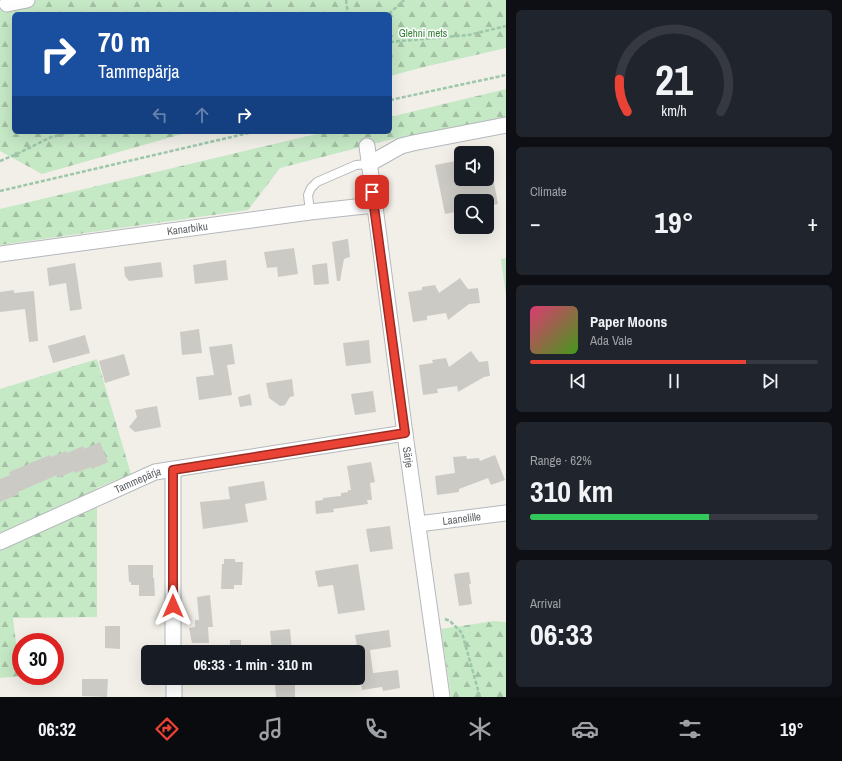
<!DOCTYPE html>
<meta charset="utf-8">
<style>
body{margin:0;font-family:"Archivo Narrow",sans-serif;background:#20242c;color:#f1f3f6;height:100vh;display:flex;flex-direction:column;font-size:15px;white-space:nowrap}
*{box-sizing:border-box;margin:0}
p{font-size:13px;color:#9ea1a6}
.icon{flex:none;width:22px;height:22px;fill:none;stroke:currentColor;stroke-width:2;stroke-linecap:round;stroke-linejoin:round}
.map{position:relative;flex:1;overflow:hidden}
.sheet{display:flex;flex-direction:column;gap:10px;padding:10px;background:#0d0f14;width:336px}
.sheet>*{flex:none}
.top-card{position:absolute;left:12px;top:12px;width:380px;height:122px;border-radius:6px;box-shadow:0 4px 16px #0002;background:#1a4fa0;color:#fff;overflow:hidden}
.buttons{position:absolute;left:454px;top:146px;display:grid;gap:8px}
.buttons a{display:grid;place-items:center;width:40px;height:40px;border-radius:6px;background:#171b24;box-shadow:0 4px 16px #0002;font-size:20px}
.speed{position:absolute;left:12px;top:633px;display:flex;gap:8px;font-size:20px;font-weight:700;text-align:center}
.speed>*{display:grid;place-content:center;width:52px;height:52px;border-radius:50%;background:#171b24;box-shadow:0 4px 16px #0002;line-height:1}
.speed .limit{border:6px solid #d22;background:#fff;color:#111}
.pin{position:absolute;display:grid;place-items:center;width:34px;height:34px;color:#fff;margin:-17px;border-radius:8px;box-shadow:0 2px 6px #0006}
.me{position:absolute;width:44px;margin:-22px;rotate:0deg;stroke-linejoin:round;filter:drop-shadow(0 0 3px #0008)}
.turn{display:flex;align-items:center;gap:14px;height:84px;padding:0 20px;font-size:18px}
.turn .icon{width:52px;height:52px;stroke-width:2.5}
.turn b{display:block;font-size:28px;line-height:34px}
.lanes{display:flex;align-items:center;height:38px;padding:0 20px;background:#0003;justify-content:center;gap:20px;direction:ltr}
.lanes .off{opacity:.35}
.big{font-size:30px;font-weight:700;line-height:1.1}
.sheet .widget{flex:1;display:flex;flex-direction:column;justify-content:center;gap:6px;min-width:0;padding:0 14px;border-radius:6px;background:#20242c}
.sheet .dial{align-items:center;gap:0}
.dial svg{height:104px;overflow:visible;fill:none;stroke:#363941;stroke-width:7;stroke-linecap:round;text-anchor:middle}
.dial text{fill:#f1f3f6;stroke:none}
.song{display:flex;align-items:center;gap:12px}
.cover{width:48px;height:48px;border-radius:6px;background:linear-gradient(135deg,hsl(340 70% 55%),hsl(100 70% 35%))}
.played{height:4px;border-radius:2px;background:linear-gradient(90deg,#ea4335 75%,#363941 75%)}
.keys{display:flex;justify-content:space-around;direction:ltr}
.heat{display:flex;justify-content:space-between;align-items:center;font-size:22px;direction:ltr}
.charge{height:6px;border-radius:3px;background:linear-gradient(90deg,#34c759 62%,#363941 0)}
.trip{position:absolute;left:141px;top:645px;width:224px;height:40px;border-radius:6px;background:#171b24;box-shadow:0 4px 16px #0002;font-weight:700;line-height:40px;text-align:center}
.tab-bar{display:flex;height:64px;justify-content:space-around;align-items:center;background:#090b0e;color:#9ea1a6}
.tab-bar .icon{width:28px;height:28px}
.tab-bar .selected{color:#ea4335}
.tab-bar b{font-size:18px;color:#f1f3f6}
main{display:flex;flex:1;min-height:0}
.map>svg:first-child{display:block}
</style>
<main>
<div class="map">
<svg width="506" height="697" viewBox="0 0 506 697">
<defs>
<pattern id="forest-firs" width="22" height="20" patternUnits="userSpaceOnUse"><rect width="22" height="20" fill="#c5e8c5"/><path d="M5 1l3.5 6h-7zM16 11l3.5 6h-7z" fill="#a3c0a4"/></pattern>
</defs>
<rect width="100%" height="100%" fill="#f1efe8"/>
<path fill="url(#forest-firs)" d="M 0,0 L 506,0 L 506,48 L 428,66 L 390,76 L 390,14 L 14,14 L 14,132 L 189,132 L 42,174 L 0,151 Z
M 506,89 L 506,117 L 384,141 L 280,168 L 248,210 L 0,245 L 0,209 L 325,132 L 390,132 L 390,117 Z
M 506,258 L 506,296 L 501,259 Z
M 97,359 L 131,474 L 97,488 L 97,617 L 13,618 L 20,676 L 0,678 L 0,389 Z
M 494,621 L 506,622 L 506,697 L 451,697 L 441,629 Z"/>
<path fill="#cccac5" d="M 461,160 L 461,179 L 487,179 L 487,173 L 492,172 L 498,204 L 487,206 L 487,201 L 461,201 L 461,211 L 445,214 L 435,165 Z
M 347,239 L 348,239 L 350,257 L 344,259 L 340,281 L 337,281 L 332,242 Z
M 294,248 L 298,274 L 278,277 L 277,267 L 267,268 L 264,252 Z
M 226,260 L 228,280 L 195,284 L 193,265 Z
M 161,262 L 163,277 L 129,281 L 125,276 L 124,267 Z
M 75,263 L 82,309 L 70,311 L 66,283 L 49,286 L 47,268 Z
M 327,263 L 329,284 L 314,285 L 312,265 Z
M 460,278 L 468,289 L 478,288 L 480,303 L 469,304 L 448,320 L 446,313 L 427,316 L 427,320 L 413,322 L 408,292 L 422,290 L 422,287 L 435,285 L 439,293 Z
M 14,290 L 14,293 L 34,291 L 38,341 L 29,342 L 25,309 L 0,312 L 0,292 Z
M 199,329 L 202,353 L 182,355 L 180,332 Z
M 85,335 L 90,353 L 53,363 L 48,346 Z
M 369,340 L 371,363 L 346,366 L 343,343 Z
M 232,344 L 235,364 L 227,365 L 232,395 L 199,400 L 196,377 L 214,375 L 209,347 Z
M 471,351 L 479,362 L 488,361 L 490,376 L 484,377 L 458,392 L 457,386 L 437,389 L 438,393 L 423,395 L 419,365 L 433,363 L 432,360 L 446,358 L 449,367 Z
M 124,354 L 130,375 L 105,383 L 99,361 Z
M 292,379 L 294,396 L 290,397 L 285,405 L 280,406 L 269,398 L 266,383 Z
M 373,391 L 376,412 L 355,415 L 351,394 Z
M 250,394 L 252,405 L 240,407 L 238,397 Z
M 157,406 L 161,427 L 135,432 L 129,427 L 137,417 L 135,410 Z
M 100,442 L 108,462 L 92,469 L 91,467 L 75,473 L 74,471 L 58,478 L 57,475 L 18,492 L 19,494 L 0,502 L 0,479 L 10,475 L 9,472 L 50,455 L 51,457 L 66,451 L 67,453 L 83,446 L 84,449 Z
M 495,455 L 505,480 L 491,485 L 488,478 L 459,489 L 459,492 L 437,495 L 435,476 L 455,473 L 453,457 L 466,456 L 467,459 L 479,458 L 480,461 Z
M 371,462 L 375,482 L 370,483 L 372,500 L 367,500 L 368,504 L 333,509 L 334,512 L 316,514 L 315,501 L 323,500 L 323,498 L 341,496 L 341,493 L 348,492 L 348,490 L 351,490 L 347,466 Z
M 264,481 L 267,500 L 245,504 L 248,522 L 203,529 L 200,502 L 230,499 L 228,487 Z
M 390,526 L 393,549 L 370,552 L 366,529 Z
M 224,559 L 235,559 L 235,562 L 243,562 L 242,585 L 234,585 L 234,589 L 221,589 L 222,564 L 224,564 Z
M 358,564 L 365,610 L 338,614 L 333,585 L 318,587 L 315,571 Z
M 128,565 L 153,565 L 153,578 L 154,578 L 155,596 L 139,596 L 139,585 L 131,585 L 131,582 L 129,582 Z
M 469,572 L 471,584 L 469,584 L 472,604 L 459,606 L 454,574 Z
M 210,595 L 213,627 L 208,627 L 209,643 L 192,643 L 189,628 L 195,627 L 195,620 L 199,620 L 197,597 Z
M 105,626 L 120,626 L 120,649 L 105,648 Z
M 290,629 L 292,652 L 272,652 L 270,631 Z
M 389,630 L 391,647 L 370,650 L 373,673 L 398,670 L 400,688 L 383,691 L 382,687 L 362,690 L 361,683 L 358,683 L 358,652 L 355,635 Z
M 230,640 L 241,640 L 241,651 L 230,651 Z
M 281,678 L 295,678 L 295,697 L 276,697 L 275,684 L 281,685 Z
M 82,679 L 108,679 L 107,697 L 82,696 Z"/>
<g fill="none" stroke-linecap="round" stroke-linejoin="round">
<g stroke="#b5b8bc" stroke-width="10">
<path id="lane" d="M 310,212 L 308,195 L 311,188 L 317,182 L 356,165 L 369,164"/>
</g>
<g stroke="#b5b8bc" stroke-width="17">
<g id="street">
<path d="M 7,4 L 27,0"/>
<path id="s1" d="M 367,146 L 405,434 L 442,697"/>
<path d="M 369,164 L 401,146 L 413,143 L 506,125"/>
<path id="s2" d="M 0,254 L 310,212 L 374,205"/>
<path d="M 173,470 L 173,652"/>
<path id="s3" d="M 418,524 L 506,513"/>
<path id="s4" d="M 0,542 L 155,472 L 405,433"/>
<path d="M 174,678 L 174,697"/>
</g>
</g>
<path stroke="#9cc7a9" stroke-width="2.5" stroke-dasharray="4 2" stroke-linecap="butt" d="M 346,0 L 348,14
M 389,14 L 404,0
M 390,42 L 469,35 L 506,26
M 390,100 L 506,75
M 0,161 L 17,154 L 51,137 L 73,132
M 0,191 L 253,132
M 445,619 L 450,621 L 462,633 L 480,697"/>
<use href="#lane" stroke="#fff" stroke-width="8"/>
<use href="#street" stroke="#fff" stroke-width="15"/>
</g>
<g fill="none" stroke-linecap="round" stroke-linejoin="round">
<g stroke="#982c22" stroke-width="10">
<path id="route" d="M 173,606 L 173,470 L 405,433 L 372,192"/>
</g>
<use href="#route" stroke="#ea4335" stroke-width="7"/>
</g>
<g text-anchor="middle" dominant-baseline="central" stroke-width="3" stroke-linejoin="round" paint-order="stroke">
<g font-size="11" fill="#348238" stroke="#fff">
<text x="423" y="33">Glehni mets</text>
</g>
<g font-size="11" fill="#5f6368" stroke="#fff">
<text stroke="none"><textPath href="#s2" startOffset="189">Kanarbiku</textPath></text>
<text stroke="none"><textPath href="#s1" startOffset="314">Särje</textPath></text>
<text stroke="none"><textPath href="#s4" startOffset="151">Tammepärja</textPath></text>
<text stroke="none"><textPath href="#s3" startOffset="44">Laanelille</textPath></text>
</g>
</g>
</svg>
<div class="buttons">
<a><svg class="icon" aria-label="sound" viewBox="0 0 24 24"><path d="M4 9h4l5-4v14l-5-4H4zM17 9q2 3 0 6"/></svg></a>
<a><svg class="icon" aria-label="search" viewBox="0 0 24 24"><circle cx="10" cy="10" r="6"/><path d="M15 15l6 6"/></svg></a>
</div>
<div class="speed"><div class="limit">30</div></div>
<div class="pin" style="left:372px;top:192px;background:#d93025"><svg class="icon" aria-label="arrive" viewBox="0 0 24 24"><path d="M6 21V4h12l-3 4 3 4H6"/></svg></div>
<svg class="me" style="left:173px;top:606px" viewBox="-20 -20 40 40"><path d="M0-17L14 15 0 8-14 15z" fill="#ea4335" stroke="#fff" stroke-width="4"/></svg>
<div class="trip">06:33 · 1 min · 310 m</div>
<div class="top-card">
<div class="turn"><svg class="icon" aria-label="right" viewBox="0 0 24 24"><path d="M7 20v-9h11M14 6l5 5-5 5"/></svg><div><b>70 m</b>Tammepärja</div></div>
<div class="lanes"><svg class="icon off" aria-label="left" viewBox="0 0 24 24"><path d="M17 20v-9H6M10 6l-5 5 5 5"/></svg><svg class="icon off" aria-label="ahead" viewBox="0 0 24 24"><path d="M12 20V5M6 11l6-6 6 6"/></svg><svg class="icon" aria-label="right" viewBox="0 0 24 24"><path d="M7 20v-9h11M14 6l5 5-5 5"/></svg></div>
</div>
</div>
<section class="sheet">
<div class="widget dial"><svg viewBox="0 0 100 80">
<path d="M14 69A42 42 0 1 1 86 69"/>
<path d="M14 69A42 42 0 0 1 8 44" stroke="#ea4335"/>
<text x="50" y="56" font-size="32" font-weight="700">21</text>
<text x="50" y="72" font-size="11">km/h</text>
</svg></div>
<div class="widget"><p>Climate</p>
<div class="heat"><a>−</a><b class="big">19°</b><a>+</a></div>
</div>
<div class="widget">
<div class="song"><i class="cover"></i><div><b>Paper Moons</b><p>Ada Vale</p></div></div>
<div class="played"></div>
<div class="keys"><svg class="icon" aria-label="previous" viewBox="0 0 24 24"><path d="M18 5L8 12l10 7zM5 5v14"/></svg><svg class="icon" aria-label="pause" viewBox="0 0 24 24"><path d="M8 5v14M16 5v14"/></svg><svg class="icon" aria-label="next" viewBox="0 0 24 24"><path d="M6 5l10 7-10 7zM19 5v14"/></svg></div>
</div>
<div class="widget"><p>Range · 62%</p><b class="big">310 km</b><div class="charge"></div></div>
<div class="widget"><p>Arrival</p><b class="big">06:33</b></div>
</section>
</main>
<nav class="tab-bar">
<b>06:32</b>
<svg class="icon selected" aria-label="directions" viewBox="0 0 24 24"><path d="M12 3l9 9-9 9-9-9zM9 14v-3h6M13 9l2 2-2 2"/></svg>
<svg class="icon" aria-label="music" viewBox="0 0 24 24"><path d="M9 18V5l10-2v13"/><circle cx="6" cy="18" r="3"/><circle cx="16" cy="16" r="3"/></svg>
<svg class="icon" aria-label="phone" viewBox="0 0 24 24"><path d="M5 4h4l2 5-3 2q2 4 5 5l2-3 5 2v4C11 20 4 13 5 4z"/></svg>
<svg class="icon" aria-label="climate" viewBox="0 0 24 24"><path d="M12 3v18M4 7l16 10M4 17L20 7"/></svg>
<svg class="icon" aria-label="car" viewBox="0 0 24 24"><path d="M5 17H2v-5l4-1 3-4h7l3 4 3 1v5h-3M9 17h6M6 11h13"/><circle cx="7" cy="17" r="2"/><circle cx="17" cy="17" r="2"/></svg>
<svg class="icon" aria-label="filters" viewBox="0 0 24 24"><path d="M4 7h16M4 17h16"/><circle cx="9" cy="7" r="2"/><circle cx="15" cy="17" r="2"/></svg>
<b>19°</b>
</nav>
